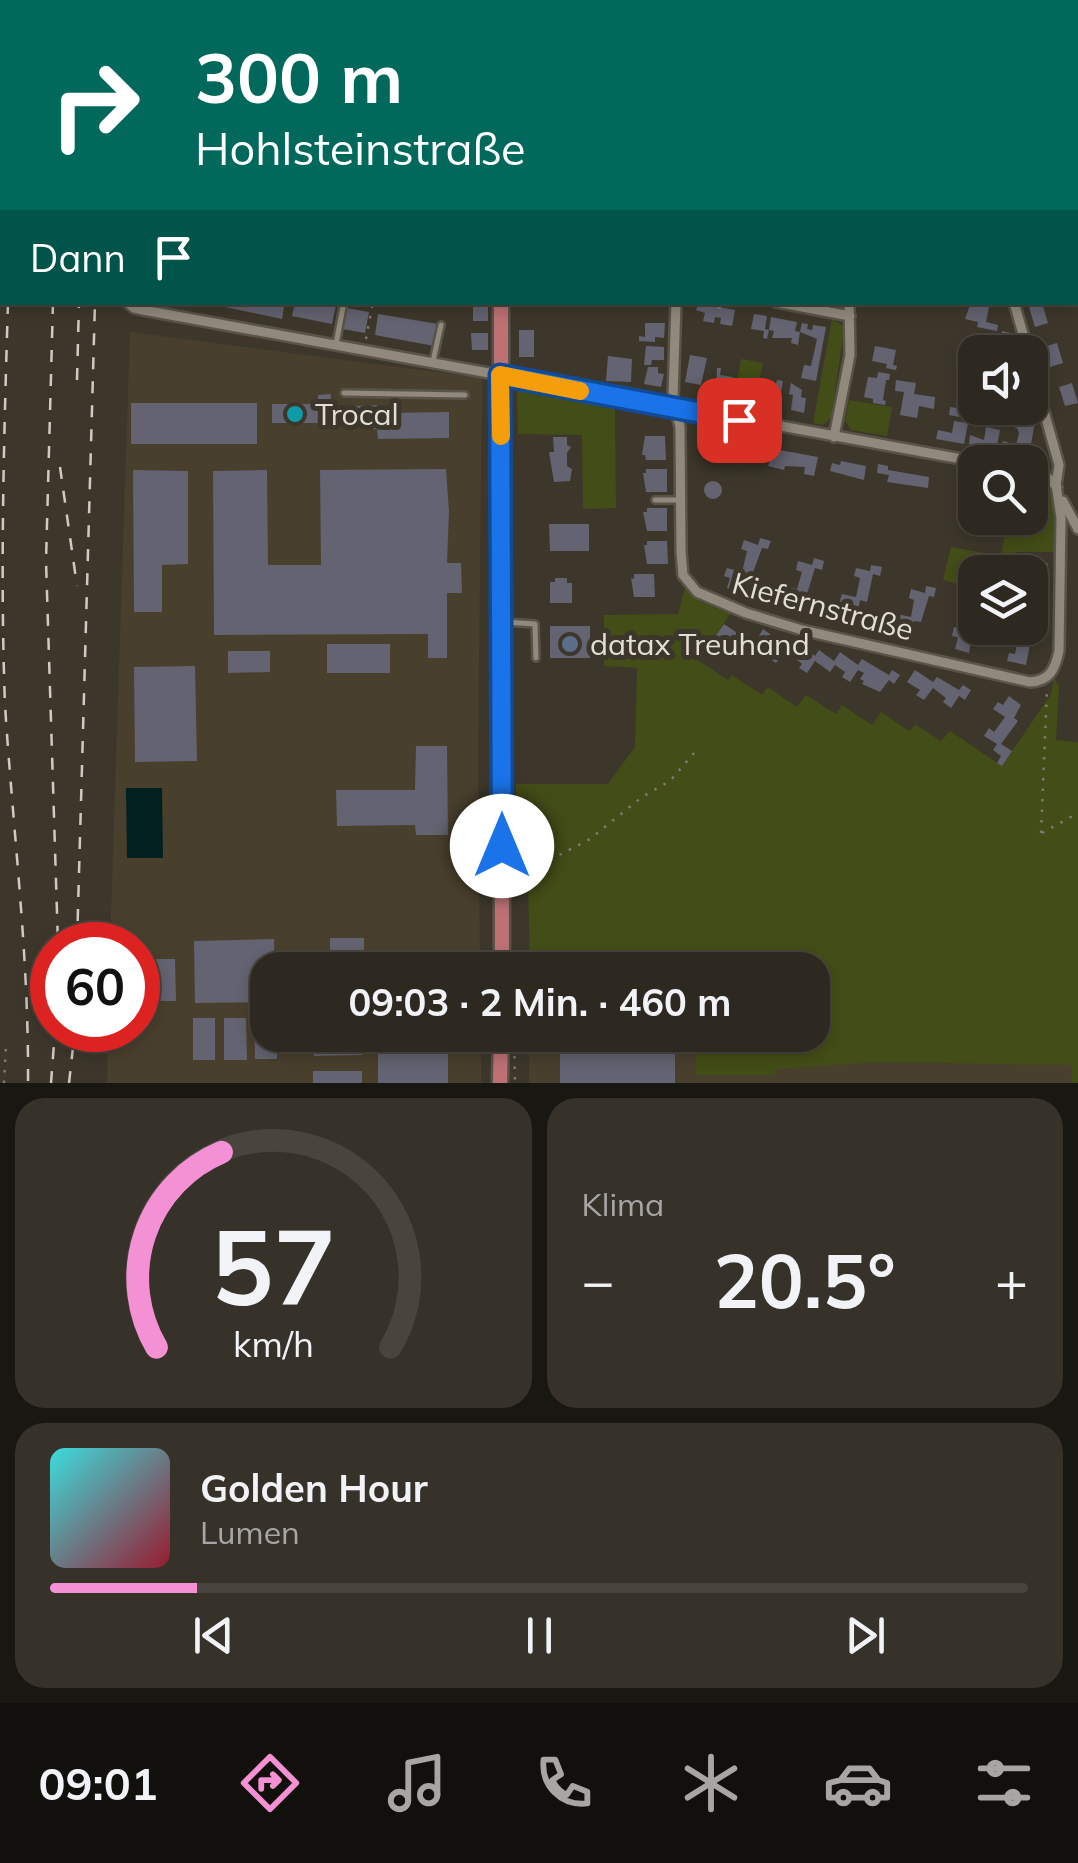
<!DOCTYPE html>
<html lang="de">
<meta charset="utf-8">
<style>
body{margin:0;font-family:Mulish,sans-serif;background:#363129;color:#f1f3f6;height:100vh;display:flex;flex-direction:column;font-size:38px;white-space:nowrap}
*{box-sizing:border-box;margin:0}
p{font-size:32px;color:#a7a6a5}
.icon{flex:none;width:55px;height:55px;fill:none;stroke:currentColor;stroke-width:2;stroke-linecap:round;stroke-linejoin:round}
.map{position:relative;height:1083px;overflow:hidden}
.side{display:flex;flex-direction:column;gap:15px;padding:15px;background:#191712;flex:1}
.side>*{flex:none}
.banner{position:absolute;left:0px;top:0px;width:1080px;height:305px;box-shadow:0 5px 15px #0003,0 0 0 2px #49453e;background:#00695c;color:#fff;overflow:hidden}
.controls{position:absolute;left:958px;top:335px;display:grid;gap:20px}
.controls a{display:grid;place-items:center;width:90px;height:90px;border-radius:20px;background:#2e2920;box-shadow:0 5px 15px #0003,0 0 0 2px #49453e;font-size:50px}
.speed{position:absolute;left:30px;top:922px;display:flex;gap:20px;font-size:50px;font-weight:700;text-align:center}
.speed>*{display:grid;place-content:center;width:130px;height:130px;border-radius:50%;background:#2e2920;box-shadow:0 5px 15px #0003,0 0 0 2px #49453e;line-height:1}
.speed .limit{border:15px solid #d22;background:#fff;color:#111}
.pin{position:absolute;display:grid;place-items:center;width:85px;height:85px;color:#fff;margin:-42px;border-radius:20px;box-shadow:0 5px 15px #0006}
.me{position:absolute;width:110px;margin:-55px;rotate:0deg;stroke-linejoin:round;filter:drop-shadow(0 0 8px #0008)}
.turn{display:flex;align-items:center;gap:35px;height:210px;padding:0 30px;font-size:45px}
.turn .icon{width:130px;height:130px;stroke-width:2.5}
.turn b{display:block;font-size:70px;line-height:85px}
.then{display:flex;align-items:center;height:95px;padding:0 30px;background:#0003;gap:20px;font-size:38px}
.big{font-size:75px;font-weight:700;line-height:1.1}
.side .widget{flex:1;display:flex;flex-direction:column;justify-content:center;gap:15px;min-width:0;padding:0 35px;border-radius:30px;background:#363129}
.side .dial{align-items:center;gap:0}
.dial svg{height:260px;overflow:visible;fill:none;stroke:#49453e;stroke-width:7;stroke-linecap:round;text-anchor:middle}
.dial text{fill:#f1f3f6;stroke:none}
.song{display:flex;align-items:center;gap:30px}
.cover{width:120px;height:120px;border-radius:15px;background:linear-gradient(135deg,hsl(180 70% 55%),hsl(350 70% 35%))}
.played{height:10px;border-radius:5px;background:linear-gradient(90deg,#f491d4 15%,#49453e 15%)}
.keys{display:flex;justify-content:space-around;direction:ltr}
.heat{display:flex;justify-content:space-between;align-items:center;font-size:55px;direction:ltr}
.side .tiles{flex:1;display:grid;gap:15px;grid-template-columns:1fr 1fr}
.widget:last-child{grid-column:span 2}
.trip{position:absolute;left:250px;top:952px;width:580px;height:100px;border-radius:30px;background:#2e2920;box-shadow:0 5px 15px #0003,0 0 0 2px #49453e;font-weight:700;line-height:100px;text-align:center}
.tab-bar{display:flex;height:160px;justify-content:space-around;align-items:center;background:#12100d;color:#a7a6a5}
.tab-bar .icon{width:70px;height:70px}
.tab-bar .active{color:#f491d4}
.tab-bar b{font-size:45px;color:#f1f3f6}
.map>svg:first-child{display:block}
</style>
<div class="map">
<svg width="1078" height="1083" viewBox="0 0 1078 1083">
<rect width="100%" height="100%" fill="#3d372b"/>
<path fill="#493f2d" d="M 130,332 L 482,378 L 478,759 L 480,970 L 268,970 L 268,1035 L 481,1035 L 481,1083 L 107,1083 L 108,1030 L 138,1030 L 138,945 L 110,945 Z
M 1078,1010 L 1078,1083 L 529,1083 L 529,1035 L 812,1035 Z"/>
<path fill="#434d17" d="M 832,319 L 842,325 L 843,337 L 831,418 L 823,425 L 813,423 Z
M 741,359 L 763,363 L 753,413 L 732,408 Z
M 517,388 L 615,406 L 616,508 L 583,509 L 582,435 L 518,434 Z
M 849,400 L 892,407 L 887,436 L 851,430 L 845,421 Z
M 1030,481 C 1063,488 1058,526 1055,552 L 1015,552 L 1014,572 L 973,569 L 969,587 L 943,580 L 951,547 L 1001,556 L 1008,518 L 1030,518 Z
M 685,588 L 699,601 L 730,614 L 699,661 L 728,680 L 732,675 L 762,695 L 768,687 L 797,707 L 806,695 L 836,714 L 842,705 L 872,725 L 881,712 L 909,731 L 916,725 L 941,741 L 950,731 L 1002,766 L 1051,694 L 1054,678 L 1059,687 L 1056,740 L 1078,742 L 1078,1083 L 1072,1083 L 1071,1065 L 879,1062 L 776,1069 L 774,1075 L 696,1075 L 694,1035 L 812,1035 L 812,970 L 530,970 L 528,882 L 516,872 L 516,784 L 608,784 L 635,747 L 637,668 L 604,666 L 604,615 L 678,614 Z"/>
<path fill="#032021" d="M 126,788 L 162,788 L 163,858 L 127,858 Z"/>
<path fill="#636371" d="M 201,302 L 268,302 L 284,307 L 282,319 Z
M 295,302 L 336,305 L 332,324 L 292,316 Z
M 473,302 L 488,302 L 488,321 L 473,321 Z
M 971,302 L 990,302 L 986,322 L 998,325 L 997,331 L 977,327 L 978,322 L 965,319 Z
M 699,303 L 735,310 L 732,326 L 720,324 L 721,318 L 715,317 L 714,323 L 703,321 L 705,313 L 696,310 Z
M 1042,303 L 1048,323 L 1035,327 L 1029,307 Z
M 346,308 L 369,312 L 365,333 L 342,329 Z
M 378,314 L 438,324 L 434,346 L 375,335 Z
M 754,314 L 767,316 L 765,329 L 769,330 L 771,317 L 797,322 L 795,331 L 800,332 L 802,323 L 808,324 L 807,329 L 812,330 L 813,325 L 826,327 L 816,381 L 801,378 L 804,365 L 811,366 L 817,339 L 800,332 L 798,345 L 791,343 L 792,338 L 772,338 L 774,331 L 769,330 L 767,339 L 763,338 L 764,331 L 751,329 Z
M 645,323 L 665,323 L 664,338 L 655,337 L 655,342 L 639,341 L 639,336 L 645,337 Z
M 519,330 L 534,330 L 534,357 L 519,357 Z
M 1002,331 L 1011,333 L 1006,352 L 990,352 L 993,335 L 1001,336 Z
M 471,333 L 488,333 L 488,350 L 472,350 Z
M 1057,343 L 1063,363 L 1050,367 L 1044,347 Z
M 646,346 L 664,347 L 664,360 L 652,360 L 651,365 L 644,365 Z
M 875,346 L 896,350 L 893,365 L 897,366 L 896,370 L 886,368 L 887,364 L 872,361 Z
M 690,355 L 707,358 L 701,385 L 685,382 Z
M 608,356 L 632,359 L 631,382 L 606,381 Z
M 648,367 L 658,367 L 658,373 L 664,374 L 661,387 L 644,384 Z
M 717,368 L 721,368 L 720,375 L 733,377 L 728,402 L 716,400 Z
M 878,372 L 890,374 L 889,380 L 886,380 L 883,400 L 886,401 L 885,405 L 873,403 L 873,399 L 864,397 L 868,377 L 877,378 Z
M 777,380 L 783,381 L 781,393 L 776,392 L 773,409 L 759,406 L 764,386 L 775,388 Z
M 896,380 L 916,383 L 914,394 L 935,397 L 934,409 L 919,406 L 917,418 L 900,415 L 904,392 L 895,391 Z
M 791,383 L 802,390 L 801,397 L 806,398 L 804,413 L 791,410 L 793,395 L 789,394 Z
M 1072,383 L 1078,403 L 1065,406 L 1059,387 Z
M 959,392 L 972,394 L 969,419 L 949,415 L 950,407 L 957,408 Z
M 331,394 L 329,423 L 272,423 L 272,404 L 318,404 L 318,395 Z
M 131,403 L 257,403 L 257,444 L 131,444 Z
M 377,405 L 377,413 L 449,412 L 449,438 L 378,439 L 377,429 L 369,429 L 369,421 L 362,421 L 362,414 L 356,414 L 356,406 Z
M 990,408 L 1004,408 L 1001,422 L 978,418 L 980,410 L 989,411 Z
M 1023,408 L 1037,410 L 1029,456 L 1001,451 L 1003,441 L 1016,445 L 1019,433 L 1017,428 L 1010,426 L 1012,418 L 1021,420 Z
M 954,421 L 968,423 L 964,444 L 936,439 L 938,430 L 952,433 Z
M 986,427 L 1000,430 L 996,451 L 969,444 L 970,435 L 984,440 Z
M 645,436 L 665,436 L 666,460 L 646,460 L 645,455 L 642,455 Z
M 553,437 L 567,437 L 567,445 L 571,447 L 567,453 L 567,466 L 572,469 L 570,481 L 554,482 L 549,452 L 554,452 Z
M 719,440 L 753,446 L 751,456 L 717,450 Z
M 774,449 L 818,457 L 814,476 L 804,474 L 805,467 L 785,466 L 784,470 L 768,466 Z
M 841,461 L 866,466 L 864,480 L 830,471 L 832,463 L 840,465 Z
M 878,464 L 888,466 L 888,470 L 929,477 L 928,488 L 887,482 L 889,475 L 877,473 Z
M 446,469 L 449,512 L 447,563 L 461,563 L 462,593 L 447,593 L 447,658 L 428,658 L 428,634 L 214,635 L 213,471 L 267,470 L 268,565 L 321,565 L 320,470 Z
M 646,469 L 667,469 L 667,492 L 646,492 L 643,473 L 646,473 Z
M 133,470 L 188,471 L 188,564 L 162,565 L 162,612 L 134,612 Z
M704 490a9 9 0 1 1 18 0a9 9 0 1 1-18 0Z
M 647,508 L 667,508 L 667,531 L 647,531 L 643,512 L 647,512 Z
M 549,524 L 589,524 L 589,551 L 550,551 Z
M 760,538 L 771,541 L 768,549 L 762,548 L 751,578 L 744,576 L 740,592 L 727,588 L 730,578 L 724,576 L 727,568 L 742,572 L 747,551 L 741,549 L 744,540 L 758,545 Z
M 647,541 L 667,541 L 668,564 L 647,564 L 644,545 L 647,545 Z
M 814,558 L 824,561 L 822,570 L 815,568 L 807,594 L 801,592 L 797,611 L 782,607 L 786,595 L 781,593 L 783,585 L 797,589 L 802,572 L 796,570 L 798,561 L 812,565 Z
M 1029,561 L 1048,563 L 1047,576 L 1038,576 L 1038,580 L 1048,580 L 1047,604 L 1031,604 Z
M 871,565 L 882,567 L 880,576 L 873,574 L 867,602 L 860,600 L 855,626 L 841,622 L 845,604 L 839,603 L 842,594 L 856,597 L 860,578 L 854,576 L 856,568 L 870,571 Z
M 634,574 L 654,574 L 655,597 L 634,597 L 631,578 L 634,579 Z
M 555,578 L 567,578 L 567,583 L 572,583 L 572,603 L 550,603 L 550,582 L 555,582 Z
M 926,586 L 936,588 L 934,597 L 929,596 L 921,622 L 914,621 L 911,639 L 897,636 L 900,624 L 895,623 L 897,614 L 911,617 L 914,600 L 909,598 L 911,589 L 925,593 Z
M 969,599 L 975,600 L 975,628 L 980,628 L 978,635 L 972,634 L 969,653 L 955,649 L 958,637 L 952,636 L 954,627 L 968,631 L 973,609 L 967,608 Z
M 724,624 L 742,636 L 745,631 L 752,637 L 746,646 L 740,642 L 733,654 L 725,649 L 728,644 L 721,639 L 717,644 L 712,641 Z
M 550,626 L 590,626 L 590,658 L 550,658 Z
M 763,629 L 785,645 L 789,640 L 798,643 L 815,656 L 819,650 L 834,661 L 840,652 L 858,665 L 862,659 L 889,675 L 892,670 L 900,675 L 894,684 L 889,680 L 880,692 L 862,684 L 864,681 L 860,679 L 864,673 L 858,670 L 850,682 L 842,677 L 845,672 L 835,665 L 830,672 L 815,661 L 807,673 L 799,668 L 802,664 L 785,650 L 776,663 L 769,658 L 772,652 L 760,644 L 757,648 L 753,646 Z
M 1029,630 L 1041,633 L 1039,641 L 1031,639 L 1026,665 L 1007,661 L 1009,653 L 1015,654 L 1017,644 L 1011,643 L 1013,634 L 1028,637 Z
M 327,644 L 390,644 L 390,673 L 327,673 Z
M 228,651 L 270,651 L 270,672 L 228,673 Z
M 195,666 L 197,761 L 135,762 L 134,667 Z
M 915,670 L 933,682 L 937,677 L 959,690 L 963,685 L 971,690 L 965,700 L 959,696 L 951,708 L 943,702 L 946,698 L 933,688 L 924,700 L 916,695 L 920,690 L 907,682 Z
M 1009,696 L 1021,705 L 1014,718 L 1018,721 L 1001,744 L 1012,751 L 1002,766 L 997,763 L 1001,756 L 993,750 L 997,744 L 984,736 L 989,728 L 994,732 L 1005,717 L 993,709 L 998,702 L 1003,705 Z
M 416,746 L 447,746 L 448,835 L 416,835 L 415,825 L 337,826 L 336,790 L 415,790 Z
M 330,938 L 364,938 L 364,970 L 330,970 Z
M 274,939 L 275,970 L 268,970 L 268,1002 L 195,1003 L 194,941 Z
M 153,959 L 175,959 L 176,1001 L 154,1001 Z
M 254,1017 L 268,1017 L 268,1035 L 277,1035 L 277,1059 L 255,1059 Z
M 193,1018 L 215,1018 L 215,1060 L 193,1060 Z
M 224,1018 L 246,1018 L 247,1060 L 224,1060 Z
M 313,1035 L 361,1035 L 362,1055 L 314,1056 Z
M 378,1035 L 448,1035 L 448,1083 L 378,1083 Z
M 560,1035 L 675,1035 L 675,1083 L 560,1083 Z
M 313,1071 L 362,1071 L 362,1083 L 313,1083 Z"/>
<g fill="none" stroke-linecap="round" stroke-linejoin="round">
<g stroke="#59544a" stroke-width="10">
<path id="service" d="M 415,0 L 416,2
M 336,344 L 343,307
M 433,361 L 441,325
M 344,393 L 465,395
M 655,500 L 681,500
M 504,622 L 535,624 L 536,658"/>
</g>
<g stroke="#59544a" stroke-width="14">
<path id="minor" d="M 690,0 L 695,2
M 130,2 L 130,0
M 682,2 L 683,0
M 871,2 L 872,0
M 978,2 L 979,0
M 1078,187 L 1078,186
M 1078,219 L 1078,220
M 127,302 L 134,308 L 143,310 L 978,462
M 676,302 L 673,398 L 680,427 L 681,552 L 683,575 L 697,592 L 746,613 L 802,630 L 1030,682 C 1050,681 1055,669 1059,651 L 1061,518 L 1056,485 L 1059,465 L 1030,361
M 776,302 L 850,316
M 1014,302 L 1028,352
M 834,437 L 850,355 L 849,302
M 1030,472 L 1047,477 L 1057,487
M 1063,501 L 1078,529"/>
</g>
<g stroke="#59544a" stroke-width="19">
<path id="primary" d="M 502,2 L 502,0
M 501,302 L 502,970
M 500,1083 L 501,1035"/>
</g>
<path stroke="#7f796f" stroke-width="2.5" stroke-dasharray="2.5 8" stroke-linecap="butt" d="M 719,309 L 721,302
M 366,339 L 373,302
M 1041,833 L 1047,690
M 1042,833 L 1078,813
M 512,876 L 521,875 L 590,839 L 642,797 L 670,781 L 694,753
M 514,1035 L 515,1083
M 4,1083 L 6,1046"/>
<use href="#service" stroke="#91897c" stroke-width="5"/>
<use href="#minor" stroke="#91897c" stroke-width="9"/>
<use href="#primary" stroke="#bd7175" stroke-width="14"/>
<path stroke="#d0cac3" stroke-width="2.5" stroke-dasharray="12 12" stroke-linecap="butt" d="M 17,2 L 17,0
M 61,2 L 61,0
M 92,2 L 92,0
M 110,2 L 110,0
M 8,302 C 4,436 0,571 5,705 C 13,831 29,956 28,1083
M 53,302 L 46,561 L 58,945
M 77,380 L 79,302
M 60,467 L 77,586
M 77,945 L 95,302
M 51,1083 L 55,1030
M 69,1083 L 75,1030"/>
</g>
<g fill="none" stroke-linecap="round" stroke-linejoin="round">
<g stroke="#114b97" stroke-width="25">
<path id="route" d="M 502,846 L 500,375 L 739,420"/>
</g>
<use href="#route" stroke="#1a73e8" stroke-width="18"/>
<path stroke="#f59e0b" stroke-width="18" d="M 501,436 L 500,375 L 580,391"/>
</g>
<circle fill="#0f9aa8" stroke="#3d372b" stroke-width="4" cx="295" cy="414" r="10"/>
<circle fill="#5c6f8a" stroke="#3d372b" stroke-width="4" cx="570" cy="644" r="10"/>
<g text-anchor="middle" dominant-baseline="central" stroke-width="10" stroke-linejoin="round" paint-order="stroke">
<g font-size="30" fill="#e3ded7" stroke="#3d372b" text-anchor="start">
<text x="315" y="414">Trocal</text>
<text x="590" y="644">datax Treuhand</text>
</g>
<g font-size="30" fill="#e3ded7" stroke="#3d372b">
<text transform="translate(823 606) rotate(15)">Kiefernstraße</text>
</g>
</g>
</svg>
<div class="controls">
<a><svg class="icon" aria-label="sound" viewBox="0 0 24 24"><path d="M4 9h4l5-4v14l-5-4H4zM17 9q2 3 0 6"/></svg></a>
<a><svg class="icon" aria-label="search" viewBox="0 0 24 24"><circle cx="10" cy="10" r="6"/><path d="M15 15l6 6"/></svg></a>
<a><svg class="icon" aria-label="layers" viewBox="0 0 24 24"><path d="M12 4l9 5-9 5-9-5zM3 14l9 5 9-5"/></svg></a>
</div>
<div class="speed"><div class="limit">60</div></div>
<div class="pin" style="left:739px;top:420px;background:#d93025"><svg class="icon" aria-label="arrive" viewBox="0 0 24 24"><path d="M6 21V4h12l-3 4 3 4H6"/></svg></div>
<svg class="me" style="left:502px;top:846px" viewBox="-20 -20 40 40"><circle r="19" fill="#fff"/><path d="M0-13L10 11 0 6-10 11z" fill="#1a73e8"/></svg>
<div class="trip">09:03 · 2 Min. · 460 m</div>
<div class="banner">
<div class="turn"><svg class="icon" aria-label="right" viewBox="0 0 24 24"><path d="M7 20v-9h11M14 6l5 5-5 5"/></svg><div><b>300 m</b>Hohlsteinstraße</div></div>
<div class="then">Dann<svg class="icon" aria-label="arrive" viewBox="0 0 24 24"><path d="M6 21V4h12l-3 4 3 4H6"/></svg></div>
</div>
</div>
<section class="side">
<div class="tiles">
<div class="widget dial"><svg viewBox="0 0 100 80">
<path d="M14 69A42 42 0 1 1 86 69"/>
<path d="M14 69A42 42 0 0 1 34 9" stroke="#f491d4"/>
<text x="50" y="56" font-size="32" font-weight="700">57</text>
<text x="50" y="72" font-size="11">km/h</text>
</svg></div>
<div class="widget"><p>Klima</p>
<div class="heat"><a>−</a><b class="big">20.5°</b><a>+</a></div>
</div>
<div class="widget">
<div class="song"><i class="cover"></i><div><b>Golden Hour</b><p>Lumen</p></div></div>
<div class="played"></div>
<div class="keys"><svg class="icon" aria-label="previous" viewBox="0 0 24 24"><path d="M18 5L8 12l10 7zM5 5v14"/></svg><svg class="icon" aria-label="pause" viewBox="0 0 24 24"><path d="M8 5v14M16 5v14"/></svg><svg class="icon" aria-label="next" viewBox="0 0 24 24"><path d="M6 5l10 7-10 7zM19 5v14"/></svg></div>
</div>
</div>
</section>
<nav class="tab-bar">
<b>09:01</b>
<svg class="icon active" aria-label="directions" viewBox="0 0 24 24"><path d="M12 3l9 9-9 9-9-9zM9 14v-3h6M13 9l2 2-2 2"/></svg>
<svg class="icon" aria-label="music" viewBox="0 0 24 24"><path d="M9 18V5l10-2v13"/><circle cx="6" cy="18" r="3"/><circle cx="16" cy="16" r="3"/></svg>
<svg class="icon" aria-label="phone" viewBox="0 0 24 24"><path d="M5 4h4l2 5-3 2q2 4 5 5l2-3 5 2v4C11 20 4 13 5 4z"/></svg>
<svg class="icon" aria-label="climate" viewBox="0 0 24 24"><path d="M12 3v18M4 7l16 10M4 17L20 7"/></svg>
<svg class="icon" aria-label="car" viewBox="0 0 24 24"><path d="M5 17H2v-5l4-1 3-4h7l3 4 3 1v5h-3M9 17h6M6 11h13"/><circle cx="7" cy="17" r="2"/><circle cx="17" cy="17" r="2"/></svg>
<svg class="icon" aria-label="filters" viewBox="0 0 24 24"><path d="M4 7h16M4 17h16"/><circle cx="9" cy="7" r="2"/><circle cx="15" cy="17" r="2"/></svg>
</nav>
